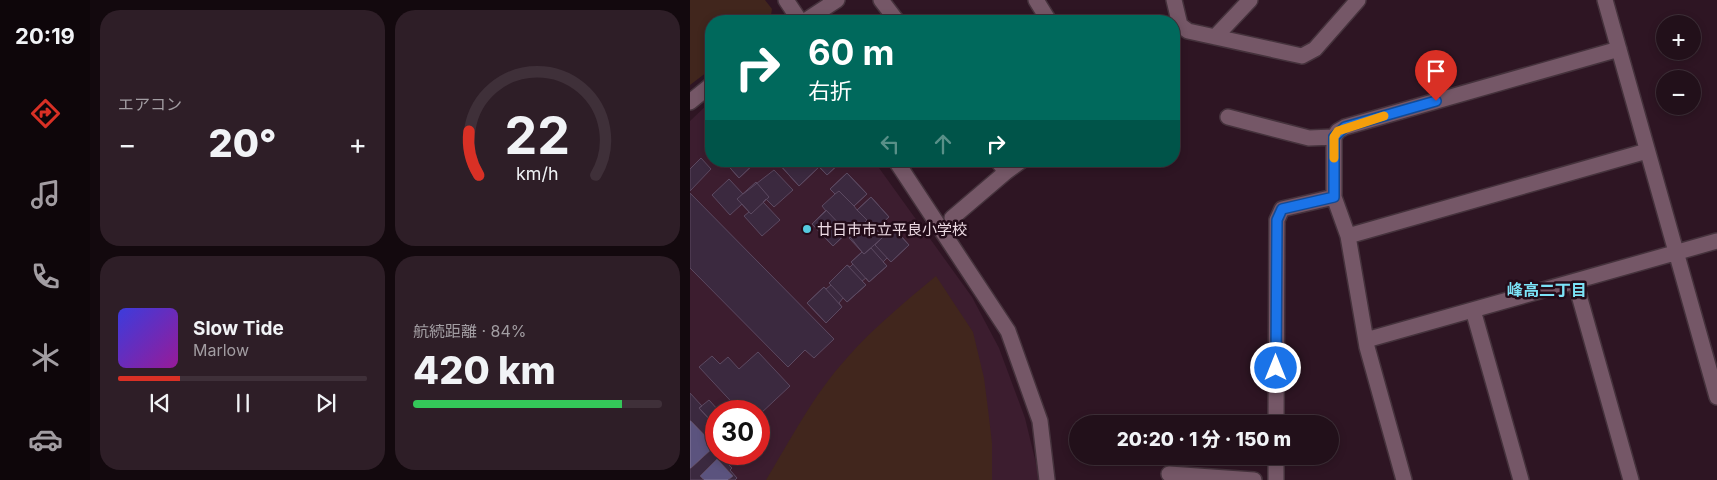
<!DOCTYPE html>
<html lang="ja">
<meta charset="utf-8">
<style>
body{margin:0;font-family:Inter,"Noto Sans JP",sans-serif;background:#2e1e27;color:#f1f3f6;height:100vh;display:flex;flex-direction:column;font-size:19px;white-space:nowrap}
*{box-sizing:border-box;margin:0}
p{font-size:16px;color:#a29da2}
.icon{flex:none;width:28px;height:28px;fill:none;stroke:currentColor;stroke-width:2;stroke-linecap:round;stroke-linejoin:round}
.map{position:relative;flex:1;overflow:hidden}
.side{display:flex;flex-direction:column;gap:10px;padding:10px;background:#13090e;width:600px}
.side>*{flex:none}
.top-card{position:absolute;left:15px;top:15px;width:475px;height:152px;border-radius:20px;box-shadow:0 2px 8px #0003,0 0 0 1px #3f3039;background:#00695c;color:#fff;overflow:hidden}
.tools{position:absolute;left:966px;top:15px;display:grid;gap:10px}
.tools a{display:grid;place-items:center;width:45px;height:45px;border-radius:50%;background:#22101a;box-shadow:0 2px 8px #0003,0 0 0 1px #3f3039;font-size:25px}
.speed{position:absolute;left:15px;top:400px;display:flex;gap:10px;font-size:25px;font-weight:700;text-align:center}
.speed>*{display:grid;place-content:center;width:65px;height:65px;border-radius:50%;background:#22101a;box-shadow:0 2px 8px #0003,0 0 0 1px #3f3039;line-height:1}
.speed .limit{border:8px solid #d22;background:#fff;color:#111}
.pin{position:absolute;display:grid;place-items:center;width:42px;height:42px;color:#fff;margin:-51px -21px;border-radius:50% 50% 50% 0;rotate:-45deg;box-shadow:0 0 5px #0007}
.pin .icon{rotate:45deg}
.me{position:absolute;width:55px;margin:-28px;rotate:0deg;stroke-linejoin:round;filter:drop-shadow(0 0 4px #0008)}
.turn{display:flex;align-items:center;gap:18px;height:105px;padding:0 20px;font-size:22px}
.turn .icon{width:65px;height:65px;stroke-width:2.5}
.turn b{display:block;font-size:35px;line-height:42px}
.lanes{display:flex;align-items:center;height:48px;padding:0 20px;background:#0003;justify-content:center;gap:25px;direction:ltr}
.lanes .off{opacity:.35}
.big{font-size:38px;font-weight:800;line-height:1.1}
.side .widget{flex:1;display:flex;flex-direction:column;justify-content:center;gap:8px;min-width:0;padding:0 18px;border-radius:20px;background:#2e1e27}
.side .dial{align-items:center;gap:0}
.dial svg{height:130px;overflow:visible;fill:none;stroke:#3f3039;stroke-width:7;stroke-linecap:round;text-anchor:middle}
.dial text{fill:#f1f3f6;stroke:none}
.song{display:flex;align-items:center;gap:15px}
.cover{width:60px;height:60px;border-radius:8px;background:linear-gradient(135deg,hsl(240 70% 55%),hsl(300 70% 35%))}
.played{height:5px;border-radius:2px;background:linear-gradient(90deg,#d93025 25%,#3f3039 25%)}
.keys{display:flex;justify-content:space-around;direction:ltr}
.heat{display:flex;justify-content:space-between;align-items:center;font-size:28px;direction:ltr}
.charge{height:8px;border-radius:4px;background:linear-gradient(90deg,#34c759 84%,#3f3039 0)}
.side .tiles{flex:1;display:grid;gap:10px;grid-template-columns:repeat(2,1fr)}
.trip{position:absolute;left:379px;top:415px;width:270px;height:50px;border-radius:25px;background:#22101a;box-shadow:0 2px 8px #0003,0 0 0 1px #3f3039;font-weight:800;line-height:50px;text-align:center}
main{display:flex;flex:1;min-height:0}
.tabs{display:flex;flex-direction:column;width:90px;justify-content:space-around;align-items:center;background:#0e060a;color:#a29da2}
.tabs .icon{width:35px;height:35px}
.tabs .on{color:#d93025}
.tabs b{font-size:22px;color:#f1f3f6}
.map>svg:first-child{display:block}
</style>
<main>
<nav class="tabs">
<b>20:19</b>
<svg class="icon on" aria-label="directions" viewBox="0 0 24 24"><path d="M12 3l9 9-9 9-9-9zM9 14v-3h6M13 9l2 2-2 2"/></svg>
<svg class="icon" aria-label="music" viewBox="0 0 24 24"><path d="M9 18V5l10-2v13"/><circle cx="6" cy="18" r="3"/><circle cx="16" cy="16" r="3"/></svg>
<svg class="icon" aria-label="phone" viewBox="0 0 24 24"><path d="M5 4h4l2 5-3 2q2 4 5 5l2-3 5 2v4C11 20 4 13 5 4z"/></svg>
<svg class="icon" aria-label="climate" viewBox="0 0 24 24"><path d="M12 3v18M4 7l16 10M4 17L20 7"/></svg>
<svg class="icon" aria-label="car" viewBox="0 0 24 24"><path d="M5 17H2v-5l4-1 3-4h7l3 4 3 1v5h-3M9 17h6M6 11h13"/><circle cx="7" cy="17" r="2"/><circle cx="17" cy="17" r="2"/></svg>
</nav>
<section class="side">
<div class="tiles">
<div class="widget"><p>エアコン</p>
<div class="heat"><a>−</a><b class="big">20°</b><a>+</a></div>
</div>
<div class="widget dial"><svg viewBox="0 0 100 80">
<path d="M14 69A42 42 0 1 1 86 69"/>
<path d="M14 69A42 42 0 0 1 8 42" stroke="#d93025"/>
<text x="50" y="56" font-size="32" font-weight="700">22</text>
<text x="50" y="72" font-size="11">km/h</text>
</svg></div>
<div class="widget">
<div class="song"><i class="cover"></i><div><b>Slow Tide</b><p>Marlow</p></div></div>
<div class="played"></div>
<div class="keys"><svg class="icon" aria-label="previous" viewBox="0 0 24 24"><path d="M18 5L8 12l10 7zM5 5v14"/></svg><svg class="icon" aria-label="pause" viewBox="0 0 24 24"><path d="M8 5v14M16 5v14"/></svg><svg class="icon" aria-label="next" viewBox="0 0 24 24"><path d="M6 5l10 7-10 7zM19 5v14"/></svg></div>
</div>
<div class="widget"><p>航続距離 · 84%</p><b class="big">420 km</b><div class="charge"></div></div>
</div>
</section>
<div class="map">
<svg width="1027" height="480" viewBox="0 0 1027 480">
<rect width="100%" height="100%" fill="#2e1523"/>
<path fill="#3c1d2f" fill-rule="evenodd" d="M 21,101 L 21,161 L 184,161 L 282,297 L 309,348 L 335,418 L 350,480 L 0,480 L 0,121 ZM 26,411 L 69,411 L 69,454 L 26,454 Z"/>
<path fill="#41261d" d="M 0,0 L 75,0 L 82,9 L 80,21 L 21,21 L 21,69 L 0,85 Z
M 246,276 L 283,332 L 294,378 L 298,409 L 302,443 L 302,480 L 76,480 C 101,439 124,394 156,359 C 183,328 215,302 246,276 Z"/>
<path fill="#5b537e" stroke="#877c9d" d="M 0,420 L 25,446 L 0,469 Z
M 27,459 L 43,476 L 38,480 L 14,480 L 10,476 Z"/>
<path fill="#3b293f" stroke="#5c4961" d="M 11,158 L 21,169 L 0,191 L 0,169 Z
M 34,161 L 67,161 L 49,178 Z
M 34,161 L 67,161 L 49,178 Z
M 91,161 L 124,161 L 129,167 L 109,186 L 89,164 Z
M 91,161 L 152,161 L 137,175 L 129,167 L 109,186 L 89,164 Z
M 124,161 L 152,161 L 137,175 Z
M 84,170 L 103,190 L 84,207 L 76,199 L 73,202 L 90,220 L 72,236 L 54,216 L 59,212 L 52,204 L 40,215 L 22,195 L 39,179 L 53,194 Z
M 157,173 L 177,194 L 164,206 L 149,191 L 145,194 L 140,189 Z
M 157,173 L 177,194 L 164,206 L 167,210 L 181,197 L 199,217 L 186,229 L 191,235 L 201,225 L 219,245 L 201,262 L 197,258 L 193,262 L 197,266 L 179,282 L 176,278 L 172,281 L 176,285 L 157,302 L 153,298 L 149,303 L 152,307 L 136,323 L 117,303 L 134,287 L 136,289 L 141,285 L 139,283 L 157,265 L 160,267 L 163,264 L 161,262 L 172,252 L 157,233 L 143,246 L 122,224 L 136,211 L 132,206 L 145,194 L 140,189 Z
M 66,182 L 79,197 L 61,214 L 47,199 Z
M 0,193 L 144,339 L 124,358 L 115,350 L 98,367 L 0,268 Z
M 181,197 L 199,217 L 186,229 L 167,210 Z
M 136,210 L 157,232 L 143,246 L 122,224 Z
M 177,220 L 193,237 L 174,254 L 159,238 Z
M 201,225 L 219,245 L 201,262 L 185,245 L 193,237 L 191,235 Z
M 181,248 L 197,266 L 179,282 L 161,262 L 172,252 L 174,254 Z
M 157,265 L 176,285 L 157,302 L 139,283 Z
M 134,287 L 152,307 L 136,323 L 117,303 Z
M 68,352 L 100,386 L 69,415 L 69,411 L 50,411 L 9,367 L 22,356 L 30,364 L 38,357 L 49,369 Z
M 0,393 L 12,406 L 9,408 L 21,421 L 26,416 L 26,454 L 51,454 L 39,465 L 42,468 L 40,470 L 47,478 L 45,480 L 38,480 L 43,476 L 27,459 L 10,476 L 14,480 L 0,480 L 0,469 L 25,446 L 0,420 Z
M 19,400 L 29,411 L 26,411 L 26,416 L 21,421 L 9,408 Z"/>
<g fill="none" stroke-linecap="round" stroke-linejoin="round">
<g stroke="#45323c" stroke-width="18">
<path id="street" d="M 191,0 L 207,21
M 346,0 L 359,21
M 484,0 L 490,25 L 498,31 L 612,56 L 625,49 L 668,0
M 915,0 L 1027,397
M 115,21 L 147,0
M 525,37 L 560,0
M 538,117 L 619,138 L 644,137
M 206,161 L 318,331 L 350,421 L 357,480
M 308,161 L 316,172 L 331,161
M 262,218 L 316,172
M 658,236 L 957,151
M 885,281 L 941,480
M 783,310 L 831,480
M 676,340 L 1027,241
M 586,424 L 587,220 L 592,209 L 644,197
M 479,474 L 564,480
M 586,480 L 586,456
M 714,480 L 677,347 L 658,236 L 644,197 L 644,137 L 648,131 L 655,127 L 929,49"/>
</g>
<g stroke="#45323c" stroke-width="18">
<path id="secondary" d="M 96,0 L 110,21
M 0,102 L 21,85"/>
</g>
<use href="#street" stroke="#755767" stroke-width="15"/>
<use href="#secondary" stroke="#755767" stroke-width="15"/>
</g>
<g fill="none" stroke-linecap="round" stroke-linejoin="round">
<g stroke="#114b97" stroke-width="12">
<path id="route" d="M 586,368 L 587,220 L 592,209 L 644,197 L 644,137 L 655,127 L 746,101"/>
</g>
<use href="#route" stroke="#1a73e8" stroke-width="9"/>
<path stroke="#f59e0b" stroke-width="9" d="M 644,158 L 644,137 L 648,131 L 694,116"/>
</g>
<circle fill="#55cadf" stroke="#230c19" stroke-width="2" cx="117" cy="229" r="5"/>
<g text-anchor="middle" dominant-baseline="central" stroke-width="5" stroke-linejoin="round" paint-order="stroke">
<g font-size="15" fill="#eddbe4" stroke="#230c19" text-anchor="start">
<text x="127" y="229">廿日市市立平良小学校</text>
</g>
<g font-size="16" font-weight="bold" fill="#7ce3f7" stroke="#230c19">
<text x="857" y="290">峰高二丁目</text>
</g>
</g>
</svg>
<div class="tools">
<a>+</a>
<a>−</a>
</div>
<div class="speed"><div class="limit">30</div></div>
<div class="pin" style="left:746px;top:101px;background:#d93025"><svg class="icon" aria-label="arrive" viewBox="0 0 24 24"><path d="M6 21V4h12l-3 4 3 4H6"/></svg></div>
<svg class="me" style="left:586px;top:368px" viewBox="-20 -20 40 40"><circle r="17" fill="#1a73e8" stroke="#fff" stroke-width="3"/><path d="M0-11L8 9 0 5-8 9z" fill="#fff"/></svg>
<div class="trip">20:20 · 1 分 · 150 m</div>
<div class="top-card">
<div class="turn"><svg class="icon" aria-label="right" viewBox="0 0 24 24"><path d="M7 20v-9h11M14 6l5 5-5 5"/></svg><div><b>60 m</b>右折</div></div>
<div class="lanes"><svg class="icon off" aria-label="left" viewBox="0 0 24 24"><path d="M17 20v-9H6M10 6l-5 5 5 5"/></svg><svg class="icon off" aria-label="ahead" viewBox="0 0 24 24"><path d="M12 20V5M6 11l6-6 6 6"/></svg><svg class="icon" aria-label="right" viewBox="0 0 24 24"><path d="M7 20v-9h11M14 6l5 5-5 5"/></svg></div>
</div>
</div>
</main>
